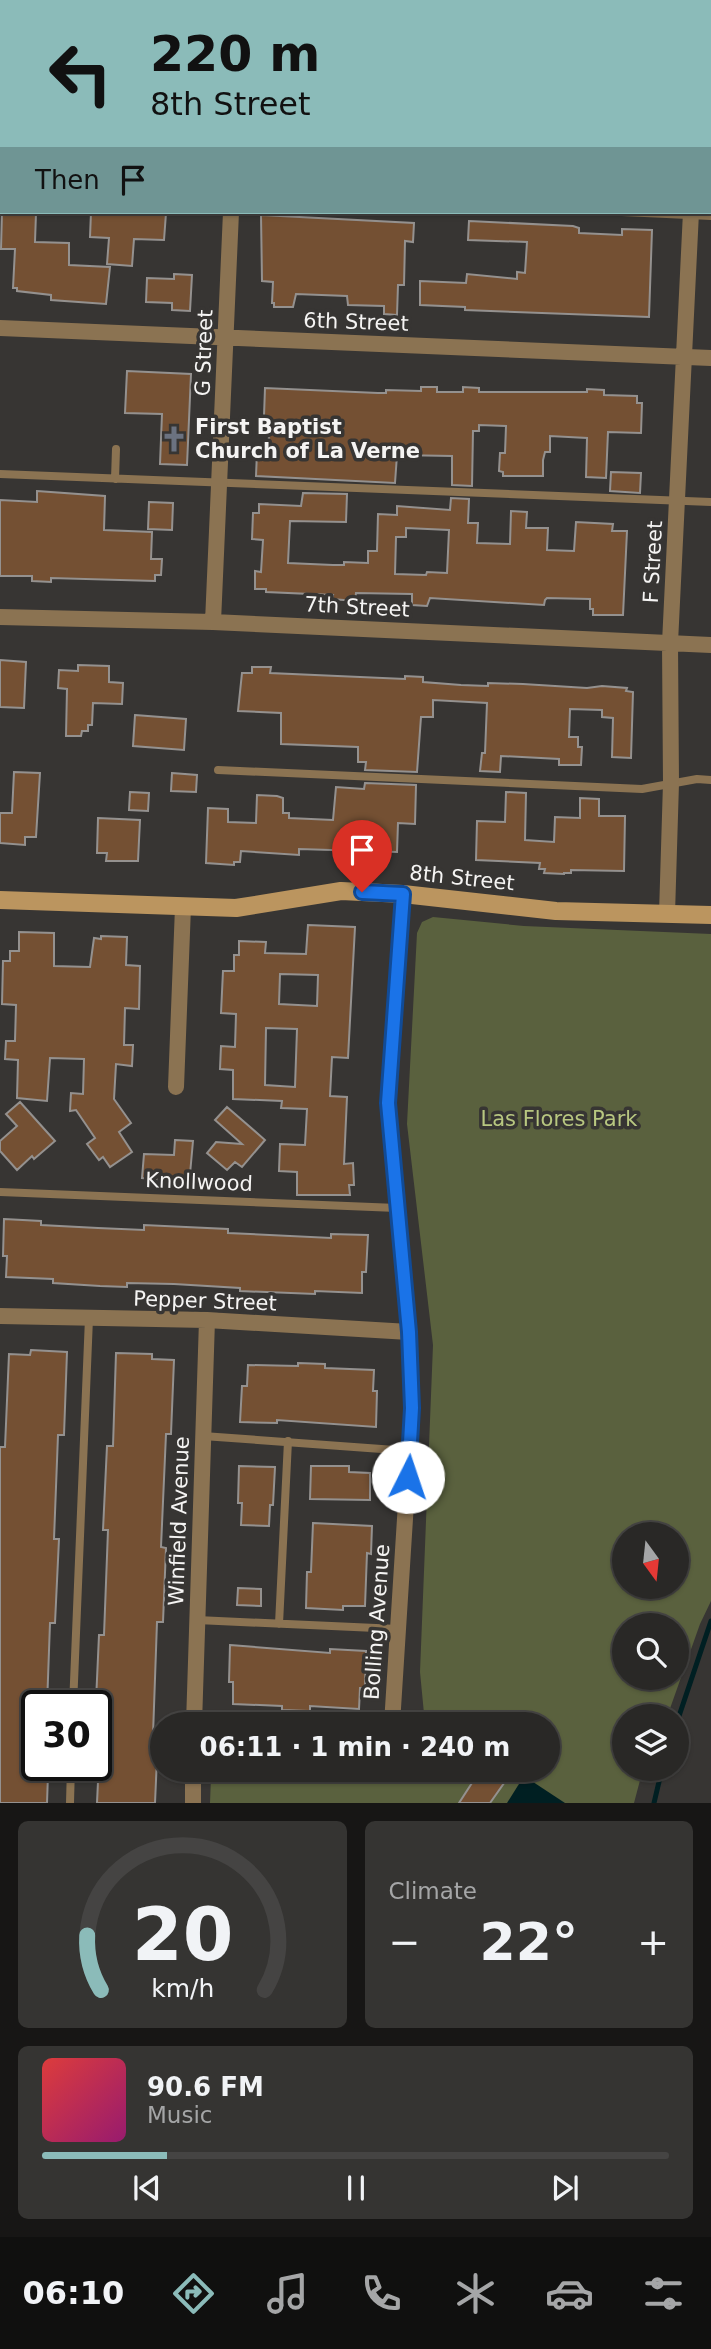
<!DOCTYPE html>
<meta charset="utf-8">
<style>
body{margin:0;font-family:"DejaVu Sans",sans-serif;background:#353432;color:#f1f3f6;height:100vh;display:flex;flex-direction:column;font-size:26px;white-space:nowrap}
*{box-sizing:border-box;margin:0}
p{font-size:23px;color:#a5a6a7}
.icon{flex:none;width:38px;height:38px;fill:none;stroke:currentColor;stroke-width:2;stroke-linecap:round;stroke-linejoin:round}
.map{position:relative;height:1803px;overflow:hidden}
.side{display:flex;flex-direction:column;gap:18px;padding:18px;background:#171615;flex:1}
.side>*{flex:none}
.banner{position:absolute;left:0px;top:0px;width:712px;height:214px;box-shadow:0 2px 5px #0004,0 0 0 2px #454443;background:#8bbbb9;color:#111;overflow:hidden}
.needle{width:46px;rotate:165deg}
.buttons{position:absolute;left:612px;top:1522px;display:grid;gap:14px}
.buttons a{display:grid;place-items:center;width:77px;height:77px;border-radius:50%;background:#292826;box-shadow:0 2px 5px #0004,0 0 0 2px #454443;font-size:35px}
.speed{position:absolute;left:21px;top:1690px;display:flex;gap:14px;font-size:35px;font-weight:700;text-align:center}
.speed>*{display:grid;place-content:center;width:91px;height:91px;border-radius:50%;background:#292826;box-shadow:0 2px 5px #0004,0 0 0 2px #454443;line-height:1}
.speed .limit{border:4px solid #111;border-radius:10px;background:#fff;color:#111}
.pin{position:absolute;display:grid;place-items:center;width:60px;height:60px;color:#fff;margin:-72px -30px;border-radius:50% 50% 50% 0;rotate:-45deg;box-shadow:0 0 7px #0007}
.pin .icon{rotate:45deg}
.me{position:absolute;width:77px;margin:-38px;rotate:4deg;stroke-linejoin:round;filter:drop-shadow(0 0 5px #0008)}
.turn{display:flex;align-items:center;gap:24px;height:147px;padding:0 35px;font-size:32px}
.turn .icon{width:91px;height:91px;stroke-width:2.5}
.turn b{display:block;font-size:49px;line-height:60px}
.then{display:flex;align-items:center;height:66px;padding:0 35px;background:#0003;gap:14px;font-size:26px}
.big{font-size:52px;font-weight:700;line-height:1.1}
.side .widget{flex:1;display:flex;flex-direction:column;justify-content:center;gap:10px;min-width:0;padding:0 24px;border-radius:10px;background:#353432}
.side .dial{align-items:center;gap:0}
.dial svg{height:182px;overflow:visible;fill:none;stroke:#454443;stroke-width:7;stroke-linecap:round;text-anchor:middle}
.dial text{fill:#f1f3f6;stroke:none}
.song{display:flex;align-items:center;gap:21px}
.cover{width:84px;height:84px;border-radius:10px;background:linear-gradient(135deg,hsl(0 70% 55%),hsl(320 70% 35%))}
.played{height:7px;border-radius:4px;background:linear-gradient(90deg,#8bbbb9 20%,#454443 20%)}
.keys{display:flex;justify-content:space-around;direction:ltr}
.heat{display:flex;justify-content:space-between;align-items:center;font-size:38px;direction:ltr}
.side .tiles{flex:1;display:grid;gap:18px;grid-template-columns:1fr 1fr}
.widget:last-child{grid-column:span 2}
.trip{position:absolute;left:150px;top:1712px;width:410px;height:70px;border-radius:35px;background:#292826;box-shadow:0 2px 5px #0004,0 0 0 2px #454443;font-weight:700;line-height:70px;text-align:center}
.dock{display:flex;height:112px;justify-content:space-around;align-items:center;background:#10100f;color:#a5a6a7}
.dock .icon{width:49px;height:49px}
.dock .on{color:#8bbbb9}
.dock b{font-size:32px;color:#f1f3f6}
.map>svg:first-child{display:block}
</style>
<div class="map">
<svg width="711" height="1803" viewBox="0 0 711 1803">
<rect width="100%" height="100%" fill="#373533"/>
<path fill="#5a613e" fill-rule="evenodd" d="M 433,917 L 524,926 L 711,934 L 711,1601 L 700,1624 L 667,1717 L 625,1717 L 625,1769 L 643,1769 L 634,1803 L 210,1803 L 211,1777 L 214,1769 C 255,1769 297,1768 338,1769 C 360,1770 375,1778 396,1769 L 548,1769 L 548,1724 L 425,1724 L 420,1672 L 433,1345 L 407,1124 L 417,933 L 422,922 ZM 625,1535 L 677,1535 L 677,1587 L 625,1587 ZM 625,1626 L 677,1626 L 677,1678 L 625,1678 Z"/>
<path fill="#001f22" d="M 524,1776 L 565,1803 L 507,1803 Z"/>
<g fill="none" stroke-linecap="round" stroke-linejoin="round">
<path stroke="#001f22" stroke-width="5" d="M 677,1722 L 711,1621
M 654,1803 L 662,1769"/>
</g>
<path fill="#745033" stroke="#94918f" stroke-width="2" fill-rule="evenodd" d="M 2,211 L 36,213 L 35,242 L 69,243 L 69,265 L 110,267 L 106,304 L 51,300 L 51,295 L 17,291 L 17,288 L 13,288 L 15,249 L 1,249 Z
M 91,212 L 166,213 L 164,240 L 134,239 L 132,266 L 107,264 L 109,238 L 90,237 Z
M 261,215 L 414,223 L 413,242 L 405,241 L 404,285 L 398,285 L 397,315 L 384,314 L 384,306 L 348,305 L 347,296 L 296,294 L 293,307 L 274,307 L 274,303 L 272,303 L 273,282 L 262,281 Z
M 469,221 L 573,226 L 579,228 L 579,233 L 622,235 L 622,229 L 652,230 L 649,317 L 465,310 L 465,307 L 420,305 L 420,281 L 466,283 L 467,274 L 517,279 L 517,272 L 525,273 L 527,242 L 468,240 Z
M 174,274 L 192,275 L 190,311 L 172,310 L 172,303 L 146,302 L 147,278 L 174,279 Z
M 127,371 L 191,374 L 187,465 L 160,464 L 162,414 L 125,413 Z
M 421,387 L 437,387 L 437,392 L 463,392 L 463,387 L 479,388 L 479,392 L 587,392 L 587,389 L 604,390 L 604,395 L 637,396 L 637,403 L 642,403 L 641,433 L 608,432 L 606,478 L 586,477 L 587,438 L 550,436 L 550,452 L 545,452 L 543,460 L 543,476 L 503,476 L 503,472 L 499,471 L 500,453 L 505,453 L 506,426 L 479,425 L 479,431 L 473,431 L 472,486 L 452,485 L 452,456 L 397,455 L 395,483 L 256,476 L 257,452 L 259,452 L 260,448 L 268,449 L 270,422 L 268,416 L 264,416 L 265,388 L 378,393 L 386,393 L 386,390 L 421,391 Z
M 611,472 L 641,473 L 640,493 L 610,491 Z
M 37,491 L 105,496 L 104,530 L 152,532 L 151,559 L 162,559 L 161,575 L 155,575 L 155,581 L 51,578 L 51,582 L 32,581 L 32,576 L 0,576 L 0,500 L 37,502 Z
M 303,493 L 347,494 L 346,522 L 290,521 L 288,563 L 333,565 L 344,565 L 344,562 L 368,563 L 368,551 L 377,551 L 378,514 L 397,515 L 397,506 L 450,510 L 451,498 L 469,499 L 468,523 L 478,523 L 477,543 L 510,544 L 511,511 L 527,512 L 526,528 L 548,528 L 547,550 L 574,551 L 576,522 L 613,524 L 612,531 L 627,531 L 623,615 L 593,615 L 593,609 L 590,609 L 590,599 L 547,598 L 545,600 L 544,605 L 430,598 L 427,606 L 412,605 L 412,594 L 356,593 L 355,601 L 332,599 L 333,595 L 266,592 L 266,589 L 255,589 L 255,571 L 261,572 L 263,540 L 252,539 L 253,513 L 259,513 L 259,504 L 301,506 ZM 406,528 L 449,530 L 447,573 L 427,572 L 426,575 L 395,574 L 396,537 L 406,537 Z
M 149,502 L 173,503 L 172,530 L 148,529 Z
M 0,660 L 26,662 L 24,708 L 0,707 Z
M 78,665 L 109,666 L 109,682 L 123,683 L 122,704 L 93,703 L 92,725 L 88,725 L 88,731 L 82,731 L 81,736 L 66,736 L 67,689 L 58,688 L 59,670 L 78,671 Z
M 252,667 L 271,667 L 270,673 L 405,679 L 405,676 L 423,677 L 423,682 L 461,685 L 488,686 L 488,683 L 523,684 L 587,688 L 602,686 L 627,688 L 626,691 L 633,692 L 631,758 L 612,757 L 613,718 L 602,717 L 602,710 L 570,709 L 569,737 L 578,737 L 578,747 L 582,747 L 581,765 L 559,765 L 559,759 L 501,756 L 500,772 L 480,771 L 482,753 L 485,753 L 487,703 L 433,700 L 433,717 L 421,717 L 417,772 L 365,770 L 366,762 L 358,762 L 358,747 L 281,744 L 281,713 L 238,711 L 242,673 L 252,673 Z
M 135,715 L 186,719 L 184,750 L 133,746 Z
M 14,772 L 40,773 L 36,837 L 25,837 L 25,845 L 0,843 L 0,813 L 12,813 Z
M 172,773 L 197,775 L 196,792 L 171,791 Z
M 365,783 L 416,785 L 415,824 L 398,823 L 397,852 L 299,849 L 299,855 L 241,851 L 240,862 L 234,862 L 234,865 L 206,863 L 208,808 L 228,809 L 228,822 L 256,823 L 257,795 L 277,796 L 283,798 L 283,813 L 289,813 L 289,818 L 333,820 L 336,787 L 364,789 Z
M 130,792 L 149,793 L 148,811 L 129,810 Z
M 506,792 L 526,793 L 525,840 L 554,842 L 555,817 L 580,818 L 580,798 L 599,799 L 599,816 L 625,816 L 624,871 L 571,870 L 571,873 L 564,873 L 564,874 L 544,873 L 545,869 L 539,869 L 540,863 L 476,860 L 477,821 L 505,822 Z
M 98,818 L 140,820 L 138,861 L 106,861 L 107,853 L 97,853 Z
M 308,925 L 355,927 L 348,1058 L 332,1057 L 330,1096 L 347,1097 L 344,1164 L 353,1163 L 354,1185 L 349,1185 L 350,1195 L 297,1195 L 297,1172 L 279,1171 L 280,1144 L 305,1145 L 307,1109 L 281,1108 L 282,1101 L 233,1099 L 233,1070 L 220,1069 L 221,1046 L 235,1047 L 236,1014 L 221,1013 L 223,971 L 234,971 L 234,955 L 239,955 L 239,941 L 266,942 L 265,953 L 306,954 ZM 280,974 L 318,975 L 317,1006 L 279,1004 ZM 266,1028 L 297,1029 L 295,1087 L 265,1085 Z
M 19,932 L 54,933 L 54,966 L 90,967 L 94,938 L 101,939 L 101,936 L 127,937 L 126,965 L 140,966 L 139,1009 L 125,1008 L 124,1045 L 133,1045 L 132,1066 L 116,1064 L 114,1099 L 131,1123 L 119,1132 L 132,1152 L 110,1167 L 103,1157 L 99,1160 L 87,1144 L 95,1138 L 76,1110 L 70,1111 L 71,1093 L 83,1094 L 84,1059 L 50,1058 L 47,1101 L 17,1098 L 18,1060 L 5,1059 L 6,1041 L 15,1041 L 16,1005 L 2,1004 L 3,961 L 10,961 L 10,951 L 19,951 Z
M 20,1102 L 55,1141 L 34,1159 L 32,1156 L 17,1170 L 0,1151 L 0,1141 L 17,1126 L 6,1114 Z
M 227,1107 L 265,1140 L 242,1167 L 235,1162 L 227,1170 L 207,1153 L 216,1142 L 242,1144 L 215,1120 Z
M 175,1140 L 193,1141 L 189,1185 L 162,1184 L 163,1180 L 142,1178 L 144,1154 L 174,1155 Z
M 4,1219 L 41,1221 L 41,1225 L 98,1228 L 144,1230 L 144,1225 L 228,1229 L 228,1233 L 331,1238 L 331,1234 L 368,1235 L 366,1272 L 362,1272 L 362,1293 L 315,1291 L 315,1294 L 240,1291 L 240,1288 L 174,1284 L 127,1283 L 127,1287 L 100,1286 L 53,1283 L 53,1279 L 6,1277 L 7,1256 L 3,1256 Z
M 31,1350 L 67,1352 L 64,1435 L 58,1435 L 54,1539 L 59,1539 L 55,1623 L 50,1623 L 47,1706 L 37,1706 L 37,1773 L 48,1774 L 47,1803 L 0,1803 L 0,1447 L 5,1447 L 9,1354 L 30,1355 Z
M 116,1353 L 152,1354 L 152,1359 L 174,1360 L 171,1434 L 166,1434 L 161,1547 L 166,1548 L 163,1622 L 157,1622 L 153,1735 L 158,1735 L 155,1803 L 97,1803 L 101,1718 L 96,1718 L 96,1701 L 99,1635 L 104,1635 L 108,1530 L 103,1530 L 107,1446 L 113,1446 Z
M 298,1363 L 325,1364 L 325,1368 L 374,1370 L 373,1391 L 377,1391 L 376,1427 L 277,1420 L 277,1423 L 240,1422 L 242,1386 L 247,1386 L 248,1365 L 298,1366 Z
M 239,1466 L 275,1467 L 273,1505 L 270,1505 L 269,1526 L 241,1525 L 242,1503 L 238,1503 Z
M 311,1466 L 349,1466 L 349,1472 L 370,1473 L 370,1500 L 310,1499 Z
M 313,1523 L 372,1526 L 371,1554 L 367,1553 L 365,1606 L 343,1606 L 343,1610 L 306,1608 L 307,1572 L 311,1572 Z
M 238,1588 L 261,1589 L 261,1606 L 237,1605 Z
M 230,1645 L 330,1653 L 330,1649 L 366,1651 L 365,1688 L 360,1688 L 359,1709 L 310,1706 L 310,1711 L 282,1710 L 282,1706 L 233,1704 L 233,1682 L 229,1682 Z
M 481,1769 L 514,1769 L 490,1803 L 459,1803 Z"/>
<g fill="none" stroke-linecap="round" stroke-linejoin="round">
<path stroke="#838180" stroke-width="3.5" stroke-dasharray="5 3.5" stroke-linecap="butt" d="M 677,1747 L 683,1753"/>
<path stroke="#8b7352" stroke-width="8" d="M 0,186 L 2,186
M 622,212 L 711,216
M 0,474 L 711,502
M 115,479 L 116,449
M 218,770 L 642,789 L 697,779 L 711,780
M 0,1192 L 397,1208
M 203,1436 L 409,1451
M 197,1620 L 398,1629
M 279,1624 L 288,1441
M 73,1706 L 89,1318
M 70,1803 L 71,1766"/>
<path stroke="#8b7352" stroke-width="16" d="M 240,2 L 240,0
M 701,2 L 701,0
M 0,42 L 2,42
M 710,71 L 711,71
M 0,328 L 711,358
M 0,617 L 213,622 L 711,645
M 213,622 L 231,212
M 667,914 L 671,783 L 670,643 L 691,212
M 176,1087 L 183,907
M 0,1316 L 207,1320 L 409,1332
M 194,1724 L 207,1320
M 392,1724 L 412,1408 L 409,1332 L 388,1103 L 403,894
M 193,1769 L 193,1803"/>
<path stroke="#bb955f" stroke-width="18" d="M 0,900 L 236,908 L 341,891 L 403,894 L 556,911 L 711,915"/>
</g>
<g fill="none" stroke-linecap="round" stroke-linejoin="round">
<g stroke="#114b97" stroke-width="18">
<path id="route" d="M 362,892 L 403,894 L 388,1103 L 409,1332 L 412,1408 L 408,1477"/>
</g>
<use href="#route" stroke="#1a73e8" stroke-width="12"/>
</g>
<defs>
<g id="church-bare" transform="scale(2.1)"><path d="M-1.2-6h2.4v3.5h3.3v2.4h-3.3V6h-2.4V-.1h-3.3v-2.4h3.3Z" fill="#6b7280" stroke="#373533" stroke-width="2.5" paint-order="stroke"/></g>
</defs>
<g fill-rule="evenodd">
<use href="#church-bare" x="174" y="439"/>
</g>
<g text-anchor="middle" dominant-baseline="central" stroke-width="7" stroke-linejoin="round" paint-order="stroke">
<g font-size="21" fill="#f5f4f3" stroke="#373533">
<text transform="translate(356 322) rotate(2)">6th Street</text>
<text transform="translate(204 353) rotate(-88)">G Street</text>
<text transform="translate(653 562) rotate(-87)">F Street</text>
<text transform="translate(357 607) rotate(3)">7th Street</text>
<text transform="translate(462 878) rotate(6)">8th Street</text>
<text transform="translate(199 1182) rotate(2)">Knollwood</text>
<text transform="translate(205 1301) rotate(2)">Pepper Street</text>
<text transform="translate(179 1521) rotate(-88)">Winfield Avenue</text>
<text transform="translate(377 1622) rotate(-86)">Bolling Avenue</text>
</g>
<g font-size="21" font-weight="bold" fill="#f5f4f3" stroke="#373533" text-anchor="start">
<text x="195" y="427">First Baptist<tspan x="195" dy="24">Church of La Verne</tspan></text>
</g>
<g font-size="21" fill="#b8c780" stroke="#373533">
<text x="559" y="1119">Las Flores Park</text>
</g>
</g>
</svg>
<div class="buttons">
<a><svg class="needle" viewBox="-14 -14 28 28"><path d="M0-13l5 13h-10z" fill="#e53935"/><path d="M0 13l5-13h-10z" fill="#a5a6a7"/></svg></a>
<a><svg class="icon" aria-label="search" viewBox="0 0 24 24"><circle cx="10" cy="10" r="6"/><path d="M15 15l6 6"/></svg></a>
<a><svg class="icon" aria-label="layers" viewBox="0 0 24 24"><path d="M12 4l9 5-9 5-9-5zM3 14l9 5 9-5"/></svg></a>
</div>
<div class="speed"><div class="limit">30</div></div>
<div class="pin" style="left:362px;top:892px;background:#d93025"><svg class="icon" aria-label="arrive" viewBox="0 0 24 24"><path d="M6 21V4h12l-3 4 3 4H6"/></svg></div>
<svg class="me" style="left:408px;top:1477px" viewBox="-20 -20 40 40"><circle r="19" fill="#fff"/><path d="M0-13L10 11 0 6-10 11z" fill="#1a73e8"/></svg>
<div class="trip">06:11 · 1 min · 240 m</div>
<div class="banner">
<div class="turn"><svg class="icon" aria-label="left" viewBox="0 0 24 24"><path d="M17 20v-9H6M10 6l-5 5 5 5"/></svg><div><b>220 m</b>8th Street</div></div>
<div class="then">Then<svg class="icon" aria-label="arrive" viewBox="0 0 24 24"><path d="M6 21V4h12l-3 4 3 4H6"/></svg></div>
</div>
</div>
<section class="side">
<div class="tiles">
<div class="widget dial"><svg viewBox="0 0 100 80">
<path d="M14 69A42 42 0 1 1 86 69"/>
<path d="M14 69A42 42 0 0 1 8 45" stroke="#8bbbb9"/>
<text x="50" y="56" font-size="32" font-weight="700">20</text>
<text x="50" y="72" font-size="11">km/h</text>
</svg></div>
<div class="widget"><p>Climate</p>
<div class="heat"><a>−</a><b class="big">22°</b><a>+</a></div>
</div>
<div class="widget">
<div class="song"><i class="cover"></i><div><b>90.6 FM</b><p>Music</p></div></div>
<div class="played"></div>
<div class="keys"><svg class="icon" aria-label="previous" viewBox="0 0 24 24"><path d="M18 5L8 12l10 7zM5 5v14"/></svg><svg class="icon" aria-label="pause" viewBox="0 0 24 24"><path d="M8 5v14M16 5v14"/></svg><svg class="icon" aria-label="next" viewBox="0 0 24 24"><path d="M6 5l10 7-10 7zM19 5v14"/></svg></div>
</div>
</div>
</section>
<nav class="dock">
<b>06:10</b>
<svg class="icon on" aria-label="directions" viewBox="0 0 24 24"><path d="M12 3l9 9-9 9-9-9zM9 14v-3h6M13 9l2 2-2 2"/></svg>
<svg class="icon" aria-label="music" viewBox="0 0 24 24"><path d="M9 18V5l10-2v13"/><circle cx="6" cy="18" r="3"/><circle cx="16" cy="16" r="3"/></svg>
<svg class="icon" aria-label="phone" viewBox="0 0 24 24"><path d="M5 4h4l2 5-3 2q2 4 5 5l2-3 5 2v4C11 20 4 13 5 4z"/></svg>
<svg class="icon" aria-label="climate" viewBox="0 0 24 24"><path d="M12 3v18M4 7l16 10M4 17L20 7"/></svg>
<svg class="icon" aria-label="car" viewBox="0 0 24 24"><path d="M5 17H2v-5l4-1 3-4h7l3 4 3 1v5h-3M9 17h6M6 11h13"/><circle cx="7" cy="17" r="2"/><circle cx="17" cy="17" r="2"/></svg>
<svg class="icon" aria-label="filters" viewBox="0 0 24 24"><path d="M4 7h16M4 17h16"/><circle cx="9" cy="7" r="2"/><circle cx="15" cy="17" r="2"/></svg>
</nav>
